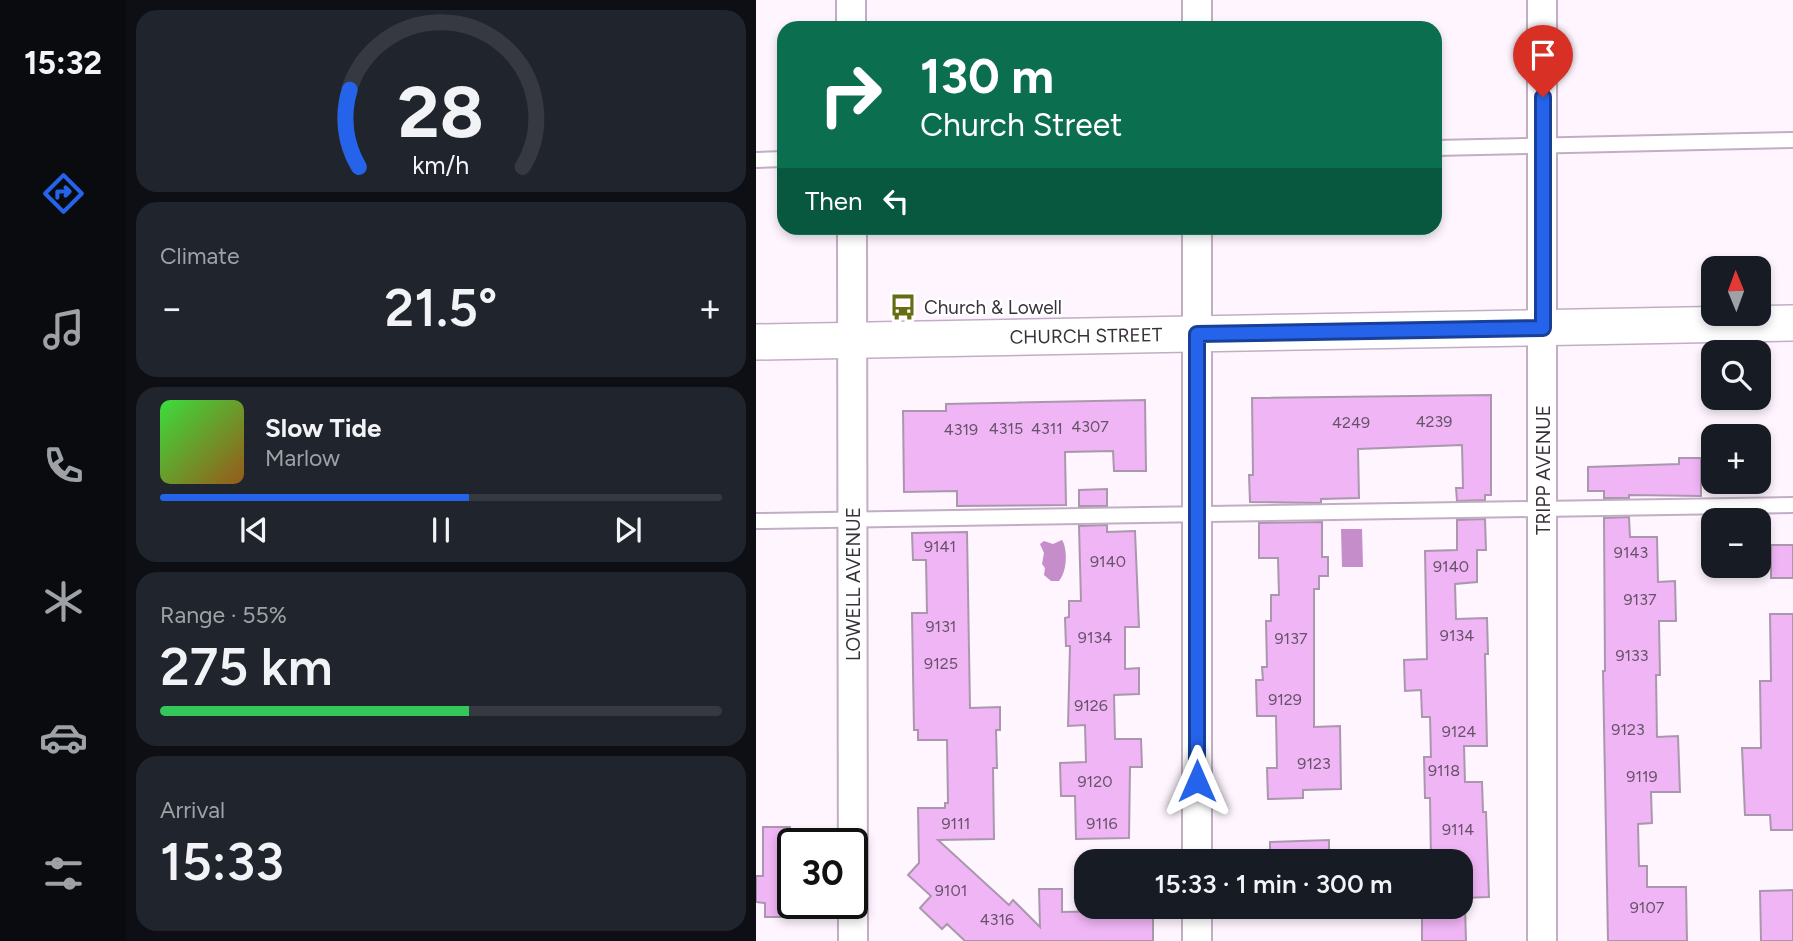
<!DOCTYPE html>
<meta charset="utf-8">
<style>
body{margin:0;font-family:Figtree,sans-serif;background:#20242c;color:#f1f3f6;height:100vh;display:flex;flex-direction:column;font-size:26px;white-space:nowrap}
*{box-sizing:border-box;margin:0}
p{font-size:23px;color:#9ea1a6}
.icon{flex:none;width:38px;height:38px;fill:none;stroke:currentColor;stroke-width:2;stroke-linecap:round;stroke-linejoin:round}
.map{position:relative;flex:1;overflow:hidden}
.sheet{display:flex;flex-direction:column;gap:10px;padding:10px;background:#0d0f14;width:630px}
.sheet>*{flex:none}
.guide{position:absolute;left:21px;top:21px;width:665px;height:214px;border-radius:21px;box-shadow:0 4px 10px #0003;background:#0b6e4f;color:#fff;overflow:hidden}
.needle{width:46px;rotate:359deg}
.tools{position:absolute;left:945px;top:256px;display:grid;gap:14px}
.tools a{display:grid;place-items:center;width:70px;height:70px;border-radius:14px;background:#171b24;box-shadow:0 4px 10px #0003;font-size:35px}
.speed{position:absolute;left:21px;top:828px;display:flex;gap:14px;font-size:35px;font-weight:700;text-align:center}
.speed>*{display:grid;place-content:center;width:91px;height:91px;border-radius:50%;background:#171b24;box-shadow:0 4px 10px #0003;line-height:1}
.speed .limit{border:4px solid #111;border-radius:10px;background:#fff;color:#111}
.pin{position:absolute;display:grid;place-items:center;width:60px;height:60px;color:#fff;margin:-72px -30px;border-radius:50% 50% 50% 0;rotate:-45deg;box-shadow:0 0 7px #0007}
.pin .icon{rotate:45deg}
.me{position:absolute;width:77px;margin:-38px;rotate:0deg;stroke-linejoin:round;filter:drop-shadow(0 0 5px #0008)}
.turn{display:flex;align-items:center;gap:24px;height:147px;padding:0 28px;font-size:32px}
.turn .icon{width:91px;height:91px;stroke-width:2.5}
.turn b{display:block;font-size:49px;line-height:60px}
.then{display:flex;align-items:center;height:66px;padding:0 28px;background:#0003;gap:14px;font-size:26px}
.big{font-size:52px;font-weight:600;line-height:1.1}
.sheet .widget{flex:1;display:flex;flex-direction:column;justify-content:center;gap:10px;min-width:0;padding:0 24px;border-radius:21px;background:#20242c}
.sheet .dial{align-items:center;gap:0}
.dial svg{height:182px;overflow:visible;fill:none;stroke:#363941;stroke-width:7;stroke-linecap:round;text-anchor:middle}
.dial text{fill:#f1f3f6;stroke:none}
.song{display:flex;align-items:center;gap:21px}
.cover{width:84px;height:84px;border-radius:10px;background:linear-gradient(135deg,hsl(120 70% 55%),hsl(30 70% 35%))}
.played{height:7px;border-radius:4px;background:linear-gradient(90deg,#2563eb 55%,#363941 55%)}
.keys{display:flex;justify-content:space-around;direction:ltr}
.heat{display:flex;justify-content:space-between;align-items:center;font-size:38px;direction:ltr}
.charge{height:10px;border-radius:5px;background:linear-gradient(90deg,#34c759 55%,#363941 0)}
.trip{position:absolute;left:318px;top:849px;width:399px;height:70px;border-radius:21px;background:#171b24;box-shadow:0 4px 10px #0003;font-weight:600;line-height:70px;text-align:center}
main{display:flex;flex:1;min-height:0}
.tab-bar{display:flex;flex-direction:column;width:126px;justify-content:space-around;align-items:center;background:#090b0e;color:#9ea1a6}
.tab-bar .icon{width:49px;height:49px}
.tab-bar .selected{color:#2563eb}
.tab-bar b{font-size:32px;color:#f1f3f6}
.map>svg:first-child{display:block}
</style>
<main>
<nav class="tab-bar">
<b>15:32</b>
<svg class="icon selected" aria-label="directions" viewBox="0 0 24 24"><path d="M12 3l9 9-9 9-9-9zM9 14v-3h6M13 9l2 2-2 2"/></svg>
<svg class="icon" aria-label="music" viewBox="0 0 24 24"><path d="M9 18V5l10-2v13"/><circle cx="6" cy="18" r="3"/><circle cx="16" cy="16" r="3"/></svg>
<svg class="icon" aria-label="phone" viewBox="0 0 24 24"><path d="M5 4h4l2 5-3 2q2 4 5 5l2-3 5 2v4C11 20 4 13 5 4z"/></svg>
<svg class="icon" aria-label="climate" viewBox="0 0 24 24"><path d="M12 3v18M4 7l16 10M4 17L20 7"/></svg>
<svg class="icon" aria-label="car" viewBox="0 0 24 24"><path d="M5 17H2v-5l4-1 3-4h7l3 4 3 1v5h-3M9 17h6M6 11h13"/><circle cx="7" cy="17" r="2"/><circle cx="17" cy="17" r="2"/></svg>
<svg class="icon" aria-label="filters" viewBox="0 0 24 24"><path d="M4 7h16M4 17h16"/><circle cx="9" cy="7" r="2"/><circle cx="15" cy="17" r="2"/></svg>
</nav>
<section class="sheet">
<div class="widget dial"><svg viewBox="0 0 100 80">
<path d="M14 69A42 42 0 1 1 86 69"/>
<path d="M14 69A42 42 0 0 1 10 35" stroke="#2563eb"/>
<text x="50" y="56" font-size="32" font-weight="700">28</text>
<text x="50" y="72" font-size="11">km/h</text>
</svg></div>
<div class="widget"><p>Climate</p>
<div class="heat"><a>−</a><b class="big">21.5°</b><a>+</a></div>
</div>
<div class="widget">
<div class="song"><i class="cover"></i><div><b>Slow Tide</b><p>Marlow</p></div></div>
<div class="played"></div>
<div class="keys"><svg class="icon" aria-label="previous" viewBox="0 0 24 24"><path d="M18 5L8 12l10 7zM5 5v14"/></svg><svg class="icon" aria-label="pause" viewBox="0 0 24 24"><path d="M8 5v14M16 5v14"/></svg><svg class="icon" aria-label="next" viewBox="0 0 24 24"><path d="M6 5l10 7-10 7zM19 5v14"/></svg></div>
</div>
<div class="widget"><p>Range · 55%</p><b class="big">275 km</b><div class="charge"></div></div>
<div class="widget"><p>Arrival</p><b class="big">15:33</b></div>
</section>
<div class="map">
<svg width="1037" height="941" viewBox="0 0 1037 941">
<rect width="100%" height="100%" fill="#fef5ff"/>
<path fill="#c58dca" d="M 606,529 L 607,567 L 586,567 L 585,529 Z
M 306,540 C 312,549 311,572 303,581 L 295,581 L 288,575 L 289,568 L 286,564 L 288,553 L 284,544 L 288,541 L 297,544 Z"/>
<path fill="#efb5f5" stroke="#ab97ad" stroke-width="2" d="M 735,395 L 735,495 L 729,495 L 729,500 L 701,501 L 700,488 L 707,488 L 706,445 L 602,449 L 603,498 L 565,499 L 565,503 L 494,502 L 493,475 L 497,475 L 496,398 Z
M 389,400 L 390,471 L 358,471 L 357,451 L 309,452 L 310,505 L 201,506 L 201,491 L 148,492 L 147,411 L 190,411 L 190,404 Z
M 923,458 L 945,458 L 945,496 L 873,495 L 873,498 L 848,498 L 848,491 L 832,491 L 832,467 L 923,464 Z
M 351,489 L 351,506 L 323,506 L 323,490 Z
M 873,517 L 874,537 L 901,537 L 902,582 L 919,581 L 920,621 L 903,621 L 904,675 L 900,675 L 901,737 L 922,736 L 924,792 L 895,792 L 896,823 L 882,824 L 883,866 L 891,866 L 891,887 L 930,887 L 931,941 L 852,941 L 847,671 L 849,671 L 848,518 Z
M 729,519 L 730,550 L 721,550 L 721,582 L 699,584 L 700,619 L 731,618 L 732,654 L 729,654 L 731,746 L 708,746 L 709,782 L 726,782 L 727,812 L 730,812 L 733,897 L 705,898 L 705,861 L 675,861 L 674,798 L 669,798 L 668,757 L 675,757 L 674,717 L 666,717 L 665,690 L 649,691 L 648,660 L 671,659 L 669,551 L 701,550 L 701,520 Z
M 566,522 L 566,557 L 572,557 L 572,576 L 563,576 L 563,589 L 558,589 L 558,727 L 584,726 L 585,789 L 547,790 L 547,798 L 512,799 L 511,768 L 521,768 L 520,716 L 501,716 L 500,680 L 507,680 L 506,667 L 511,667 L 510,621 L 515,621 L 515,595 L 523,595 L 522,558 L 503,558 L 503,523 Z
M 351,525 L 351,532 L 379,531 L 383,627 L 369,627 L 369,669 L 383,668 L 383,694 L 358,695 L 359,739 L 385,739 L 386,767 L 374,767 L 373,838 L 320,839 L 319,796 L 305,796 L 304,763 L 330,762 L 329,725 L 312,726 L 314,646 L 310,646 L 309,618 L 313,617 L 313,601 L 325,601 L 323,526 Z
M 211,532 L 214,708 L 244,707 L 244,730 L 240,730 L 241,768 L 237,768 L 238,839 L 182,840 L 253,905 L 257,900 L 284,927 L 283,889 L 306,889 L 306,912 L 351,911 L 351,906 L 397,906 L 397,941 L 209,941 L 191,924 L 186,929 L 164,908 L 175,896 L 152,875 L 163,863 L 162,808 L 189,808 L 189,803 L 192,803 L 191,740 L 162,740 L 162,730 L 158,730 L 156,613 L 171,613 L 170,560 L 157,560 L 156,533 Z
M 1015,545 L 1037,545 L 1037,578 L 1015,578 Z
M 1014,614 L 1037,614 L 1037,830 L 1015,830 L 1014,815 L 989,815 L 986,748 L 1005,748 L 1004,681 L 1015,681 Z
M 7,827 L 34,827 L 37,917 L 9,917 L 9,903 L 0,902 L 0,876 L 7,876 Z
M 573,840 L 573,861 L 514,861 L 514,842 Z
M 1037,890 L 1037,941 L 1005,941 L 1004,891 Z
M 666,906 L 709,906 L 710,941 L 666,941 Z"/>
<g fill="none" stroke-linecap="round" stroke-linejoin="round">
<g stroke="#c2aec4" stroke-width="18">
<path id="service" d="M 679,148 L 1037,140
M 0,160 L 28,159
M 0,521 L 1037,505"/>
</g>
<g stroke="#c2aec4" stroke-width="32">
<path id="minor" d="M 95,0 L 95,28
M 441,0 L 441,28
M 96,228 L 97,941
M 441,228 L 441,861
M 441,906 L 441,941
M 786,941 L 786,0"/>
</g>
<g stroke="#c2aec4" stroke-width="38">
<path id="tertiary" d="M 0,342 L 1037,323"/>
</g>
<use href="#service" stroke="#fff" stroke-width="14"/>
<use href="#minor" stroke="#fff" stroke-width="28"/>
<use href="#tertiary" stroke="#fff" stroke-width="35"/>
</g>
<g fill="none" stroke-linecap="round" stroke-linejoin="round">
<g stroke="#184099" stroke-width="18">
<path id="route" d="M 441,781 L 441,334 L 787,328 L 787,97"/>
</g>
<use href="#route" stroke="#2563eb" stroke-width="12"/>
</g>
<defs>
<g id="bus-bare" transform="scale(2.1)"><path d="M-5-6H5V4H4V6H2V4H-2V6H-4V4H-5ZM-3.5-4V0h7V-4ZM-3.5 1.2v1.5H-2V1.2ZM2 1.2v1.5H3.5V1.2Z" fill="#676d12" stroke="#fff" stroke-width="2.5" paint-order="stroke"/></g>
</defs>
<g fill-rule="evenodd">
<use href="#bus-bare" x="147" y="307"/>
</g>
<g text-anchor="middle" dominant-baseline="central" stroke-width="5" stroke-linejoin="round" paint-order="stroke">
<g font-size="16" fill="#665269">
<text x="678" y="421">4239</text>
<text x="595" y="422">4249</text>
<text x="334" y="426">4307</text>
<text x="250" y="428">4315</text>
<text x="291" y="428">4311</text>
<text x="205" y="429">4319</text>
<text x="184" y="546">9141</text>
<text x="875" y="552">9143</text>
<text x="352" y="561">9140</text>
<text x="695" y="566">9140</text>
<text x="884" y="599">9137</text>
<text x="185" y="626">9131</text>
<text x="701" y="635">9134</text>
<text x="339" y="637">9134</text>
<text x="535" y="638">9137</text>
<text x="876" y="655">9133</text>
<text x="185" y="663">9125</text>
<text x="529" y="699">9129</text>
<text x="335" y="705">9126</text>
<text x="872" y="729">9123</text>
<text x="703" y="731">9124</text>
<text x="558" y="763">9123</text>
<text x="688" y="770">9118</text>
<text x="886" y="776">9119</text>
<text x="339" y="781">9120</text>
<text x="200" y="823">9111</text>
<text x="346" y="823">9116</text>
<text x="702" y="829">9114</text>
<text x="195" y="890">9101</text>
<text x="891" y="907">9107</text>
<text x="241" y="919">4316</text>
</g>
<g font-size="19" fill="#39313a" stroke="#fff" text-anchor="start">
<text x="168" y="307">Church &amp; Lowell</text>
</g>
<g font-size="19" fill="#39313a" stroke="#fff">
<text transform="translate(330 336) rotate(-1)">CHURCH STREET</text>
<text transform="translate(787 470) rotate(-90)">TRIPP AVENUE</text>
<text transform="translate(97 584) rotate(-90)">LOWELL AVENUE</text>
</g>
</g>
</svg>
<div class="tools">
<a><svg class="needle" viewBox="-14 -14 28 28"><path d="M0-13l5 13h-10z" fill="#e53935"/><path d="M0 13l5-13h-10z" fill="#9ea1a6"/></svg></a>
<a><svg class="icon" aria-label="search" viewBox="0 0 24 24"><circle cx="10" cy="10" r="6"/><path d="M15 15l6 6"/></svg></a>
<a>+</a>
<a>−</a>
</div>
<div class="speed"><div class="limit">30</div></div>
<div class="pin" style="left:787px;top:97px;background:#d93025"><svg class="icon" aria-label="arrive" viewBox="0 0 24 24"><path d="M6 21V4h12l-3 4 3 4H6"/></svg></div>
<svg class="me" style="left:441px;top:781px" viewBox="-20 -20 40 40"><path d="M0-17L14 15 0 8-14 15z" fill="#2563eb" stroke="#fff" stroke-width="4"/></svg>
<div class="trip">15:33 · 1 min · 300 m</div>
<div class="guide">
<div class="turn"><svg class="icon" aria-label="right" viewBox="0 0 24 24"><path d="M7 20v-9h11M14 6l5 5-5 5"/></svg><div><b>130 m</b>Church Street</div></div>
<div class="then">Then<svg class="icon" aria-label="left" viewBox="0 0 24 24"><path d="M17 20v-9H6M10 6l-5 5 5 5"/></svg></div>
</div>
</div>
</main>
